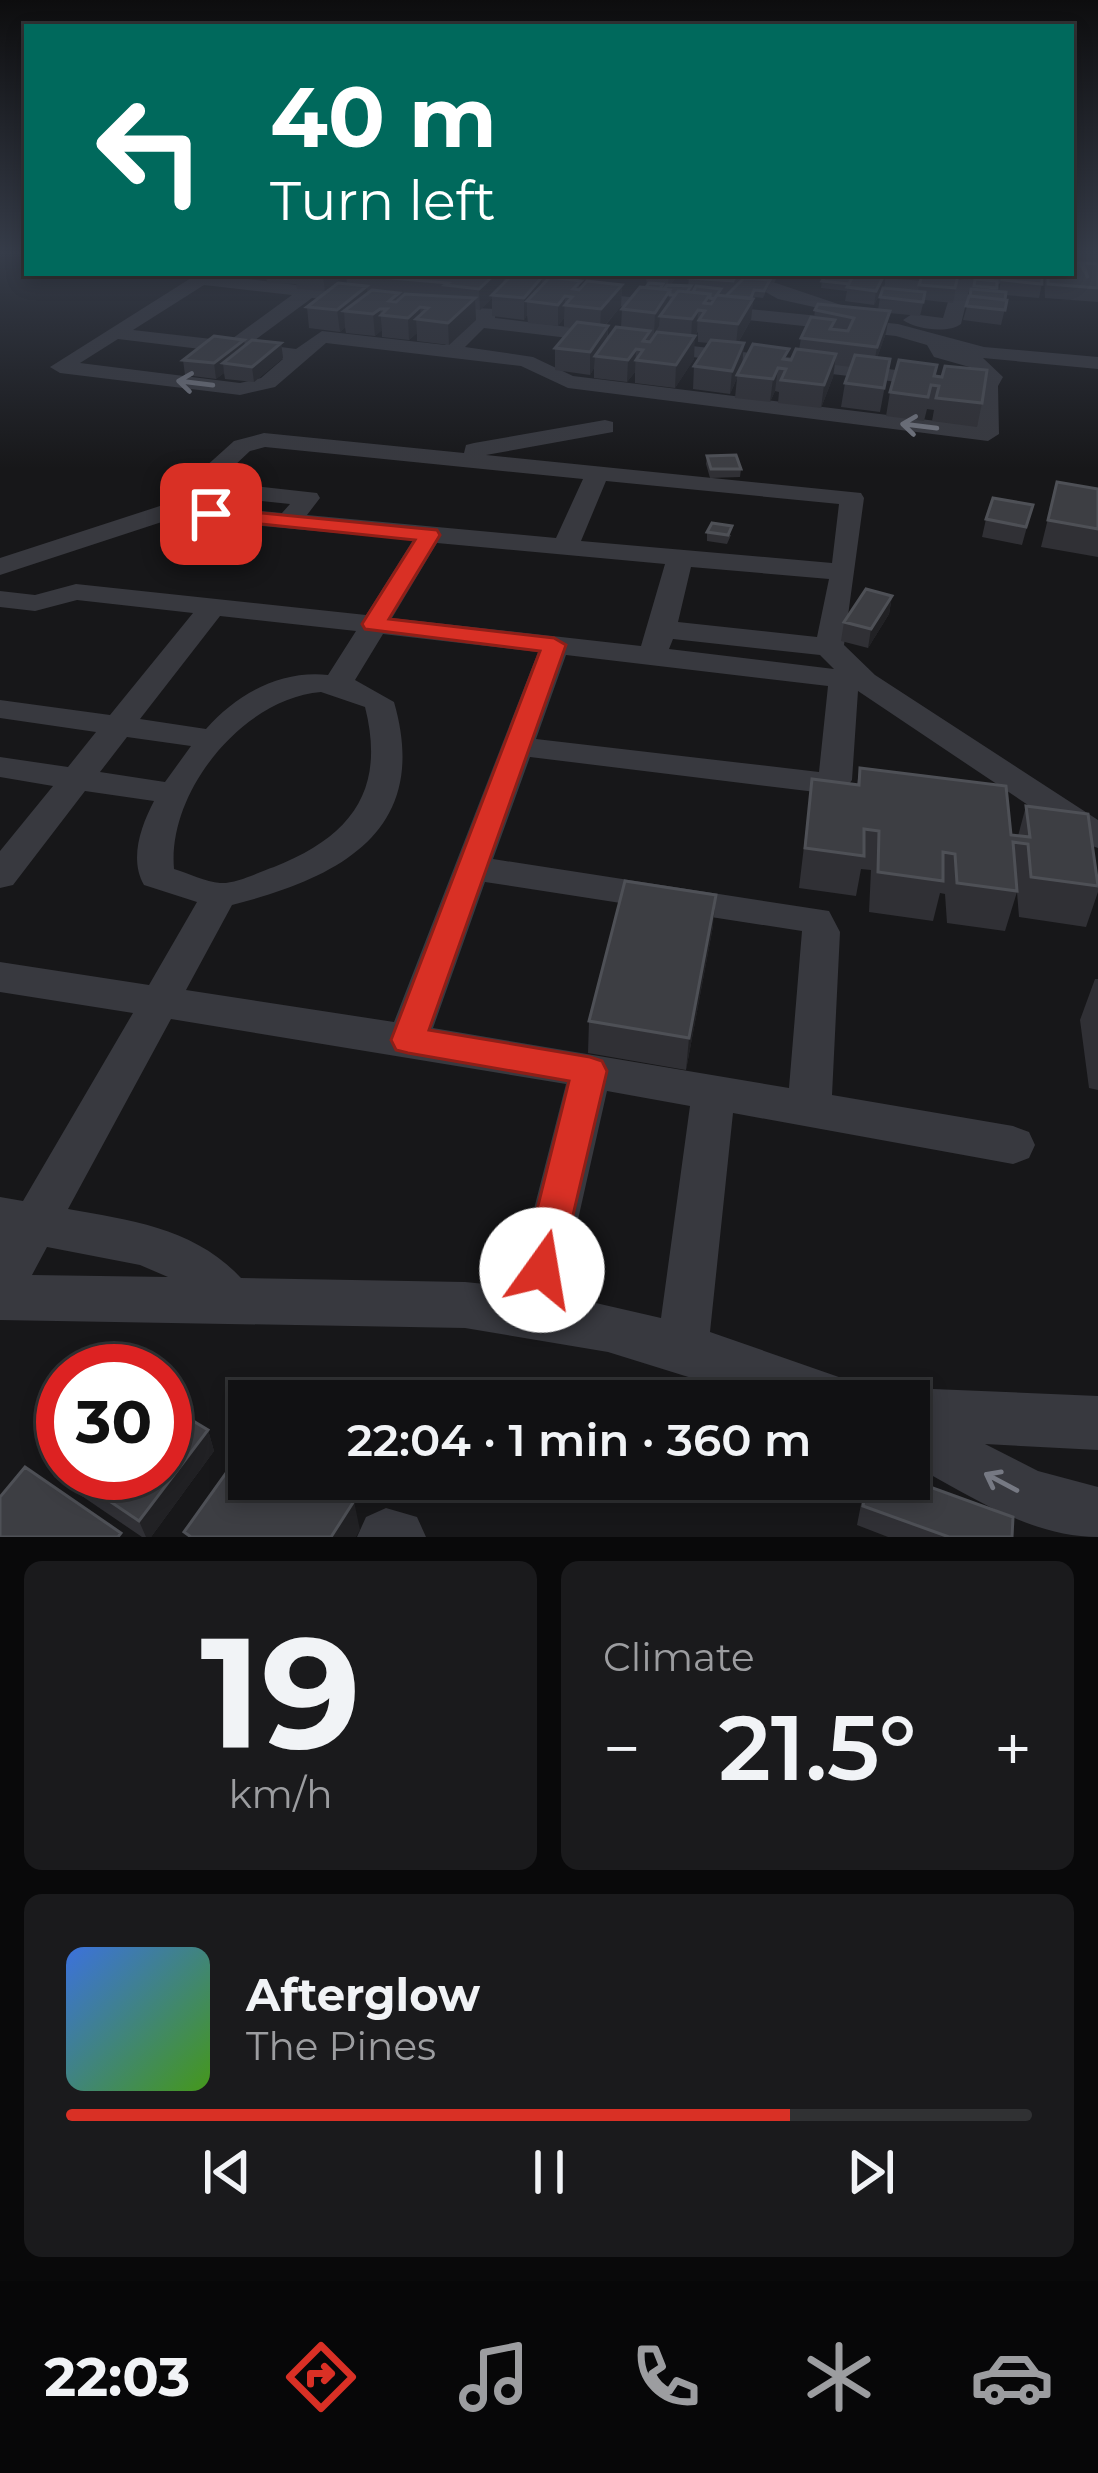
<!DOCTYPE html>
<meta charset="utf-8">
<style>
body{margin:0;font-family:Montserrat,sans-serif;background:#1a1a1c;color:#f1f3f6;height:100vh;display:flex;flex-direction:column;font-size:45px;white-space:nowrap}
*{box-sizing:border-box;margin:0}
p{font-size:39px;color:#9c9da0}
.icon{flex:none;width:66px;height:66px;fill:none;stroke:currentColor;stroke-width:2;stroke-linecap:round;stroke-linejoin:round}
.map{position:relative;height:1537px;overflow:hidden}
.sheet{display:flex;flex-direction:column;gap:24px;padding:24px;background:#09090a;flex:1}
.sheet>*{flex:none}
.banner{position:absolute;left:24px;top:24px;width:1050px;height:252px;border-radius:0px;box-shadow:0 6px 18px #0003,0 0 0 3px #303133;background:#00695c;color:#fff;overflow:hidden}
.speed{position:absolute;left:36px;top:1344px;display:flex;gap:24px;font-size:60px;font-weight:700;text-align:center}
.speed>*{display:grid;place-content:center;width:156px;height:156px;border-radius:50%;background:#111113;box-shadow:0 6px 18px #0003,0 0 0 3px #303133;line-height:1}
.speed .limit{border:18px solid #d22;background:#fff;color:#111}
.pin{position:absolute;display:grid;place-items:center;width:102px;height:102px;color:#fff;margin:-51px;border-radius:24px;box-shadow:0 6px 18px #0006}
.me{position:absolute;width:132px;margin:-66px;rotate:13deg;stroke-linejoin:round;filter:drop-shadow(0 0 9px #0008)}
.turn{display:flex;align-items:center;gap:42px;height:252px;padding:0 48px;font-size:54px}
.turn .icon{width:156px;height:156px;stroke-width:2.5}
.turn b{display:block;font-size:84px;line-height:102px}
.big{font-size:90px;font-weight:600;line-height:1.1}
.sheet .widget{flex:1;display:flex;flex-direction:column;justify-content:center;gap:18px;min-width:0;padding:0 42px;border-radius:18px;background:#1a1a1c}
.sheet .dial{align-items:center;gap:0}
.dial b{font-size:156px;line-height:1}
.song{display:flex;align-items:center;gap:36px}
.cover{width:144px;height:144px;border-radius:18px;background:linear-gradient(135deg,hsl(220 70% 55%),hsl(100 70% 35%))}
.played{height:12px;border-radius:6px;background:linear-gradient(90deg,#d93025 75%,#303133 75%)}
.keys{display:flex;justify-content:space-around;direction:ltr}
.heat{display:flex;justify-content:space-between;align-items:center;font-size:66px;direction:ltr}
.sheet .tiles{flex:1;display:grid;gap:24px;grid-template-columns:1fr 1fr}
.widget:last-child{grid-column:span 2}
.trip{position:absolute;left:228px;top:1380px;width:702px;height:120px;border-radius:0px;background:#111113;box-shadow:0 6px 18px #0003,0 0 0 3px #303133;font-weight:600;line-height:120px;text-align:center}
.tab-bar{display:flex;height:192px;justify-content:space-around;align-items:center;background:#070708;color:#9c9da0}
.tab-bar .icon{width:84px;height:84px}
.tab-bar .active{color:#d93025}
.tab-bar b{font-size:54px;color:#f1f3f6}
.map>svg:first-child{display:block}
</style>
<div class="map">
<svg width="1098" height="1537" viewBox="0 0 1098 1537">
<rect width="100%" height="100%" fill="#171719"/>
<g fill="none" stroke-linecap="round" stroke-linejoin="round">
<path fill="#38393f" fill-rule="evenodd" d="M 1071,254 L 1098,255 L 1098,265 L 1071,263 Z
M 199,273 L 370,294 L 379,299 L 370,304 L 312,298 L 251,343 L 296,349 L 322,331 L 445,345 L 475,316 L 474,308 L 496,309 L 495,318 L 584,329 L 587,333 L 577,339 L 484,328 L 465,347 L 533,357 L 573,376 L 977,426 L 978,386 L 983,377 L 973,368 L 934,357 L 927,345 L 896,336 L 580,302 L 571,297 L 580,292 L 898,324 L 984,347 L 1098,357 L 1098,369 L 983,358 L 1003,377 L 998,386 L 999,434 L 988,441 L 568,388 L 521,366 L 326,343 L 275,387 L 240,395 L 60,373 L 50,367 ZM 204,285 L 292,295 L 229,341 L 133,330 ZM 118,339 L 283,359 L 261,378 L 240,383 L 80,363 Z
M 700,273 L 764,279 L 841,305 L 832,311 L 778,299 L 760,289 L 700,281 Z
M 801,273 L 941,282 L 1014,273 L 996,286 L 969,291 L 961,324 C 948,334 915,329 903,320 L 912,314 L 943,318 L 951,292 L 882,288 Z
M 650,341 L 939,375 L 949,381 L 939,387 L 643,351 L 643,343 Z
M 605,420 L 613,422 L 613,432 L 486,455 L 861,493 L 864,498 L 844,645 L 875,675 L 1098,820 L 1098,848 L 1086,844 L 858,691 L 852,780 L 847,787 L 824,793 L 530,757 L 493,859 L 829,911 L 840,932 L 832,1095 L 1013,1126 L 1029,1132 L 1035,1145 L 1029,1158 L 1013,1164 L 733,1113 L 710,1332 L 856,1383 L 863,1401 L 766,1401 L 608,1352 L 465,1328 L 0,1320 L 0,1197 L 23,1201 L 133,1013 L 0,992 L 0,962 L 149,985 L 197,902 L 144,885 C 129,859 141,826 154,801 L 85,791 L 13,885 L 0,888 L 0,851 L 53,786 L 0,777 L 0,757 L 68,767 L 96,732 L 0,718 L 0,700 L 110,715 L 193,613 L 77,600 L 35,611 L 0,607 L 0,591 L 35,595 L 76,584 L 366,615 L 413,540 L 174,518 L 0,575 L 0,558 L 163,505 L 234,441 L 264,433 L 464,453 L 466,445 L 474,443 ZM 265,447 L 583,479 L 556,538 L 307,515 L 320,498 L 317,493 L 217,482 L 250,451 ZM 606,481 L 839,504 L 832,563 L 581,541 ZM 203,495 L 290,504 L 282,513 L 192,504 ZM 437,543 L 665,564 L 641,646 L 392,618 ZM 691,567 L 829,579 L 817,637 L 678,622 ZM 220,616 L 356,631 L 328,675 C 280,670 237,694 206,729 L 140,719 ZM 383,634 L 538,652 L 394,1022 L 186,990 L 232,905 C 342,877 431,830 394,702 L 355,680 ZM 673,639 L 820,655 L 834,669 L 669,649 ZM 566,655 L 828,686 L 819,772 L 536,739 ZM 321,692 L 365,707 C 386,790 352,836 274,867 C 259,872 236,884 220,883 C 206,882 188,873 174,869 C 167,791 244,698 321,692 ZM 127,737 L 191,746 L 165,782 L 100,772 ZM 485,882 L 802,931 L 789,1088 L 433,1028 ZM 171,1019 L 566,1084 L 514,1287 L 465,1282 L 241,1278 C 196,1229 131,1220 68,1209 ZM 607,1091 L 690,1106 L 661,1318 L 561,1295 ZM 47,1247 L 140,1265 L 168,1277 L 32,1275 Z
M 909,1388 L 1098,1396 L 1098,1450 L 985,1444 L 1038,1471 L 1098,1487 L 1098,1537 C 1029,1537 968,1494 909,1463 L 909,1401 L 888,1401 Z
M 386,1508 L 417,1517 L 426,1537 L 357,1537 L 366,1517 Z"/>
</g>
<path fill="#303035" d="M 1083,263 L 1098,264 L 1098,302 L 1045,298 L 1044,273 L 1071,273 L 1082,267 Z
M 266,273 L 347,273 L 325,291 L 297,289 L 296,284 L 267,283 Z
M 348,273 L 585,273 L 578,280 L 580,289 L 622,285 L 621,306 L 605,326 L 608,326 L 608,339 L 621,328 L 622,309 L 647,285 L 646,278 L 626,276 L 627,273 L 680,273 L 670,285 L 688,286 L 689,278 L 691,273 L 779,273 L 774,283 L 770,283 L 763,298 L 754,297 L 753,300 L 751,320 L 738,343 L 744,343 L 742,365 L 791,360 L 799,350 L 801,338 L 814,318 L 815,310 L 878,310 L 880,297 L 918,291 L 919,285 L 958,276 L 953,303 L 924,300 L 920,316 L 889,313 L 886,333 L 877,358 L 890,359 L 880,412 L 841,407 L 845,383 L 851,367 L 835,365 L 833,377 L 821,408 L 778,403 L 779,392 L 775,391 L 770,402 L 735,398 L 737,378 L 730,394 L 693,389 L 694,366 L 709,343 L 698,342 L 698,332 L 694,336 L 694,359 L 675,388 L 635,383 L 635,372 L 627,382 L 594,378 L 594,368 L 590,375 L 555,370 L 555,348 L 572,328 L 564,327 L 564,318 L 558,326 L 528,323 L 527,315 L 524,320 L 492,316 L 492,298 L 480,310 L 475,309 L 476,320 L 449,345 L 417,341 L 417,333 L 409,340 L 382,337 L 382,330 L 375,336 L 346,333 L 345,327 L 340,332 L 309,328 L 307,307 L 347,284 L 346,274 Z
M 853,273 L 902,273 L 900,279 L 886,278 L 885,284 L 874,305 L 845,301 L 847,291 L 821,288 L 822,281 L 852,278 Z
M 966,273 L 995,273 L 994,279 L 982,279 L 997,281 L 996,291 L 999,291 L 1002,273 L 1042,284 L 1039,298 L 1006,295 L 1005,300 L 1007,300 L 1001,325 L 963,320 L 975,280 L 965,280 Z
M 244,340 L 245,346 L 281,343 L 283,358 L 254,382 L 225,379 L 224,373 L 216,379 L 185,375 L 183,360 Z
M 935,376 L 982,403 L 977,427 L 932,421 L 934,410 L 927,409 L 924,421 L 886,416 L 890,392 Z
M 707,456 L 741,469 L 740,477 L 710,478 L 706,464 Z
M 1057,482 L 1098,489 L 1098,557 L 1041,547 Z
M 1033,505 L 1022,545 L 982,537 L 986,519 Z
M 707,532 L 731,535 L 727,544 L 707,541 Z
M 892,596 L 889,614 L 868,648 L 841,641 L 844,622 Z
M 860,768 L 1011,835 L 1018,836 L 1026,806 L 1098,875 L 1098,892 L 1086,927 L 1019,917 L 1017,892 L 1005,931 L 947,923 L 945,894 L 940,893 L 933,921 L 869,912 L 871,870 L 861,869 L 856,896 L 799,888 L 812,779 L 857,784 Z
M 713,926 L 686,1070 L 588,1053 L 589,1021 Z
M 1095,979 L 1098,979 L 1098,1090 L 1089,1088 L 1080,1020 Z
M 208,1430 L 214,1451 L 151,1537 L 142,1537 L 54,1477 L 45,1457 L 63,1435 L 63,1473 L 165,1473 Z
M 866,1479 L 908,1479 L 1012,1537 L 888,1537 L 857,1525 Z"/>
<path fill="#212124" d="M 329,273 L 347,273 L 325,291 L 323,277 Z
M 496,273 L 503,273 L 504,287 L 492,295 L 492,298 L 480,310 L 479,289 Z
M 572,273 L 585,273 L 572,286 Z
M 669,273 L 680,273 L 668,287 Z
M 885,273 L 885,284 L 874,305 L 876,291 Z
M 542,277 L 542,297 L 527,301 L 527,315 L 524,320 L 524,298 Z
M 622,285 L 621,306 L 600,331 L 601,309 Z
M 367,286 L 368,307 L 344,311 L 345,327 L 340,332 L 337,310 Z
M 670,290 L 669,311 L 660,316 L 659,326 L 654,334 L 655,313 Z
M 754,290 L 751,320 L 736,346 L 738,324 Z
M 565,296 L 564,318 L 558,326 L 558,305 Z
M 475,298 L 476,320 L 449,345 L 448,323 Z
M 420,307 L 421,320 L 416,319 L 417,333 L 409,340 L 408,318 Z
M 380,309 L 382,330 L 375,336 L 373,314 Z
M 698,310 L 697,332 L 691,341 L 692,319 Z
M 890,311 L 886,333 L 873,369 L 877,347 Z
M 608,326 L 607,348 L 595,356 L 594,368 L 590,375 L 590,352 Z
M 695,336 L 694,359 L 675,388 L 676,365 Z
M 244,340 L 246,355 L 223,363 L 224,373 L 216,379 L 214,363 Z
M 281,343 L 283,358 L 254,382 L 252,367 Z
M 744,343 L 742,366 L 730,394 L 732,371 Z
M 636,349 L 635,372 L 627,382 L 628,360 Z
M 836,354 L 833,377 L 821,408 L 824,385 Z
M 778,368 L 775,391 L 770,402 L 773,379 Z
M 892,596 L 889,614 L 868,648 L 871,629 Z
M 716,895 L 713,926 L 686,1070 L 689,1038 Z
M 208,1430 L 214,1451 L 151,1537 L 146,1537 L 139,1521 Z
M 354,1501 L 360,1530 L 356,1537 L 331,1537 Z"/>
<path fill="#3d3e43" stroke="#4e5056" stroke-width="3" d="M 1071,263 L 1080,263 L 1088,278 L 1083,263 L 1098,264 L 1098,288 L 1048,284 L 1048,273 L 1071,273 Z
M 298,273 L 329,273 L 323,277 L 295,275 Z
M 348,273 L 496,273 L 479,289 L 445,285 L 448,283 L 346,274 Z
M 514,273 L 542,277 L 524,298 L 492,295 Z
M 691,273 L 737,273 L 733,281 L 689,278 Z
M 751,273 L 776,273 L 775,276 Z
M 855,273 L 885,273 L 876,291 L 847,287 Z
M 923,273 L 958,276 L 955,288 L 919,285 Z
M 1002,273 L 1042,273 L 1042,284 L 1002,280 Z
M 826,275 L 852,278 L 849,284 L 822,281 Z
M 550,277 L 581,281 L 573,289 L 579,290 L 587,281 L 622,285 L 601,309 L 565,305 L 572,297 L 565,296 L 558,305 L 527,301 Z
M 744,278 L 770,280 L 764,291 L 754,290 L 751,298 L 726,296 Z
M 975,279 L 997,281 L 997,288 L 974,286 Z
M 338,283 L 367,286 L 337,310 L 307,307 Z
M 649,283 L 663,284 L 660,289 L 646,287 Z
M 667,285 L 691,286 L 687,292 L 678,291 L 675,295 L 670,295 L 670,290 L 664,289 Z
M 696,286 L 721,289 L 714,299 L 710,298 L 710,294 L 693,292 Z
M 640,287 L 670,290 L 655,313 L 622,309 Z
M 883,288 L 925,292 L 923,302 L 880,297 Z
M 971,289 L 1006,292 L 1005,300 L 970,296 Z
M 372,290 L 399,293 L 389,301 L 396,302 L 405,294 L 475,298 L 448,323 L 416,319 L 428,308 L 420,307 L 408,318 L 381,315 L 387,309 L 380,309 L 373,314 L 344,311 Z
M 678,291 L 710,294 L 704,303 L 711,304 L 717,295 L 753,299 L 738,324 L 699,320 L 705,311 L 698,310 L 692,319 L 660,316 Z
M 969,296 L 1007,300 L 1005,310 L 966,306 Z
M 818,304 L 890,311 L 877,347 L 801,338 L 811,317 L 835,320 L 830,329 L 848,331 L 854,318 L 815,310 Z
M 577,322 L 608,326 L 590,352 L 555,348 Z
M 616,327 L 650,331 L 643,341 L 650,342 L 657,332 L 695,336 L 676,365 L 636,360 L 643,350 L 636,349 L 628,360 L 595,356 Z
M 214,336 L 244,340 L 214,363 L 183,360 Z
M 252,340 L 281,343 L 252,367 L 223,363 Z
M 711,340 L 744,343 L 732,371 L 694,366 Z
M 753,344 L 789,349 L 783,359 L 791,360 L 796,349 L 836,354 L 824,385 L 781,380 L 786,369 L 778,368 L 773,379 L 737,375 Z
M 855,355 L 890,359 L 884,388 L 845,383 Z
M 899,360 L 937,365 L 934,376 L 942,377 L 945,366 L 987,370 L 982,403 L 936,398 L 939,386 L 931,385 L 928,397 L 890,392 Z
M 736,455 L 741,469 L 711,469 L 707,456 Z
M 1057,482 L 1098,489 L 1098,529 L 1048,520 Z
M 993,498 L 1033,505 L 1026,527 L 986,519 Z
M 712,523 L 732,526 L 728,535 L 707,532 Z
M 866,589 L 892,596 L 871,629 L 844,622 Z
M 860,768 L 1006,786 L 1011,835 L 1030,837 L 1026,806 L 1088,814 L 1098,886 L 1031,877 L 1028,844 L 1013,842 L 1017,891 L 957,883 L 955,854 L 943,852 L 943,881 L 878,872 L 879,831 L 864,829 L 864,856 L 805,848 L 812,779 L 859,785 Z
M 625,881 L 716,895 L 689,1038 L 589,1021 Z
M 165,1404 L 208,1430 L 139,1521 L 68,1473 L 165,1473 Z
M 63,1435 L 63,1470 L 45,1457 Z
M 249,1441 L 249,1479 L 318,1479 L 354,1501 L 331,1537 L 191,1537 L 184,1532 Z
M 25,1467 L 121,1533 L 118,1537 L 0,1537 L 0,1497 Z
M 868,1479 L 908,1479 L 1013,1517 L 1012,1537 L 949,1537 L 863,1506 Z"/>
<defs><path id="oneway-shaft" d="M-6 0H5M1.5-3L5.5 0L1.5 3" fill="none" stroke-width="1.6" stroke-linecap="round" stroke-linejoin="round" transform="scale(3)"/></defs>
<g stroke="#767983">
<use href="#oneway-shaft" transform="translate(195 383) rotate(-173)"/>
<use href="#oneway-shaft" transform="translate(919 426) rotate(-173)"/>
<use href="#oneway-shaft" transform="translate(1001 1482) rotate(-152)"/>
</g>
<linearGradient id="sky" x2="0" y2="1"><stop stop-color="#0d0d0e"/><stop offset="0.54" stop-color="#363c49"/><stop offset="1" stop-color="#363c49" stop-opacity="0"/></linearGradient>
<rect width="1098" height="469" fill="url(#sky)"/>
<path fill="#d93025" stroke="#8d1f18" stroke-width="3" d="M 211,508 L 437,530 L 440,535 L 389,619 L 554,638 L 566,645 L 429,1030 L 590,1057 L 602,1061 L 607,1071 L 557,1283 L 542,1289 L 528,1283 L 522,1270 L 569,1081 L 408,1053 L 396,1050 L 391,1040 L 540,651 L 365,629 L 362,624 L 415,540 L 204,518 L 204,510 Z"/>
</svg>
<div class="speed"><div class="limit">30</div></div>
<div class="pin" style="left:211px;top:514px;background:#d93025"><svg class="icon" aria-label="arrive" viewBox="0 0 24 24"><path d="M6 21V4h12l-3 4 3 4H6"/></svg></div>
<svg class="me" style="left:542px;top:1270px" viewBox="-20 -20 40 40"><circle r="19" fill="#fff"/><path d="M0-13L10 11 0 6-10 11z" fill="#d93025"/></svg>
<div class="trip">22:04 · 1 min · 360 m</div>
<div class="banner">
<div class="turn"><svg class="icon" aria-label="left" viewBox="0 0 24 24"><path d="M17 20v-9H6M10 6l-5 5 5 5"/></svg><div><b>40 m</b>Turn left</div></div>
</div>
</div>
<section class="sheet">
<div class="tiles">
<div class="widget dial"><b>19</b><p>km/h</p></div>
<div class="widget"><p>Climate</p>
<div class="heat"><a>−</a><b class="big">21.5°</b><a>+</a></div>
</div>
<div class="widget">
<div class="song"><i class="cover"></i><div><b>Afterglow</b><p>The Pines</p></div></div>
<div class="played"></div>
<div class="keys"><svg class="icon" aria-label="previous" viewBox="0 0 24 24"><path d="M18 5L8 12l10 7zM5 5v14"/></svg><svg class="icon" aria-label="pause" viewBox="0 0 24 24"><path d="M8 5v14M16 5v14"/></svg><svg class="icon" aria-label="next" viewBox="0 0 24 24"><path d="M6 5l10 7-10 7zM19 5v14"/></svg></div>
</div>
</div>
</section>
<nav class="tab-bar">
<b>22:03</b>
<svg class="icon active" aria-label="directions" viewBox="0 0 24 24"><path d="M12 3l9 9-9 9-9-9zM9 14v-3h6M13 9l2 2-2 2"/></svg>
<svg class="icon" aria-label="music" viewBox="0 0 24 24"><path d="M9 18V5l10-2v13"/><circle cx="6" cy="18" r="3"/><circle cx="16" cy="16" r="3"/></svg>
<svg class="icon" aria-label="phone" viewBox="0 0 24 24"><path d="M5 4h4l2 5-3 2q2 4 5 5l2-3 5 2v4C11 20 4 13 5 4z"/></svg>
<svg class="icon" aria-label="climate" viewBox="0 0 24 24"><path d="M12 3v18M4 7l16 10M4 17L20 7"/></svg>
<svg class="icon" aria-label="car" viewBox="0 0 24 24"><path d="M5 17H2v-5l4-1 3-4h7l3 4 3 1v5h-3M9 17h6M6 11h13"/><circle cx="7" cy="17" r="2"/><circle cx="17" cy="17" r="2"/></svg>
</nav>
